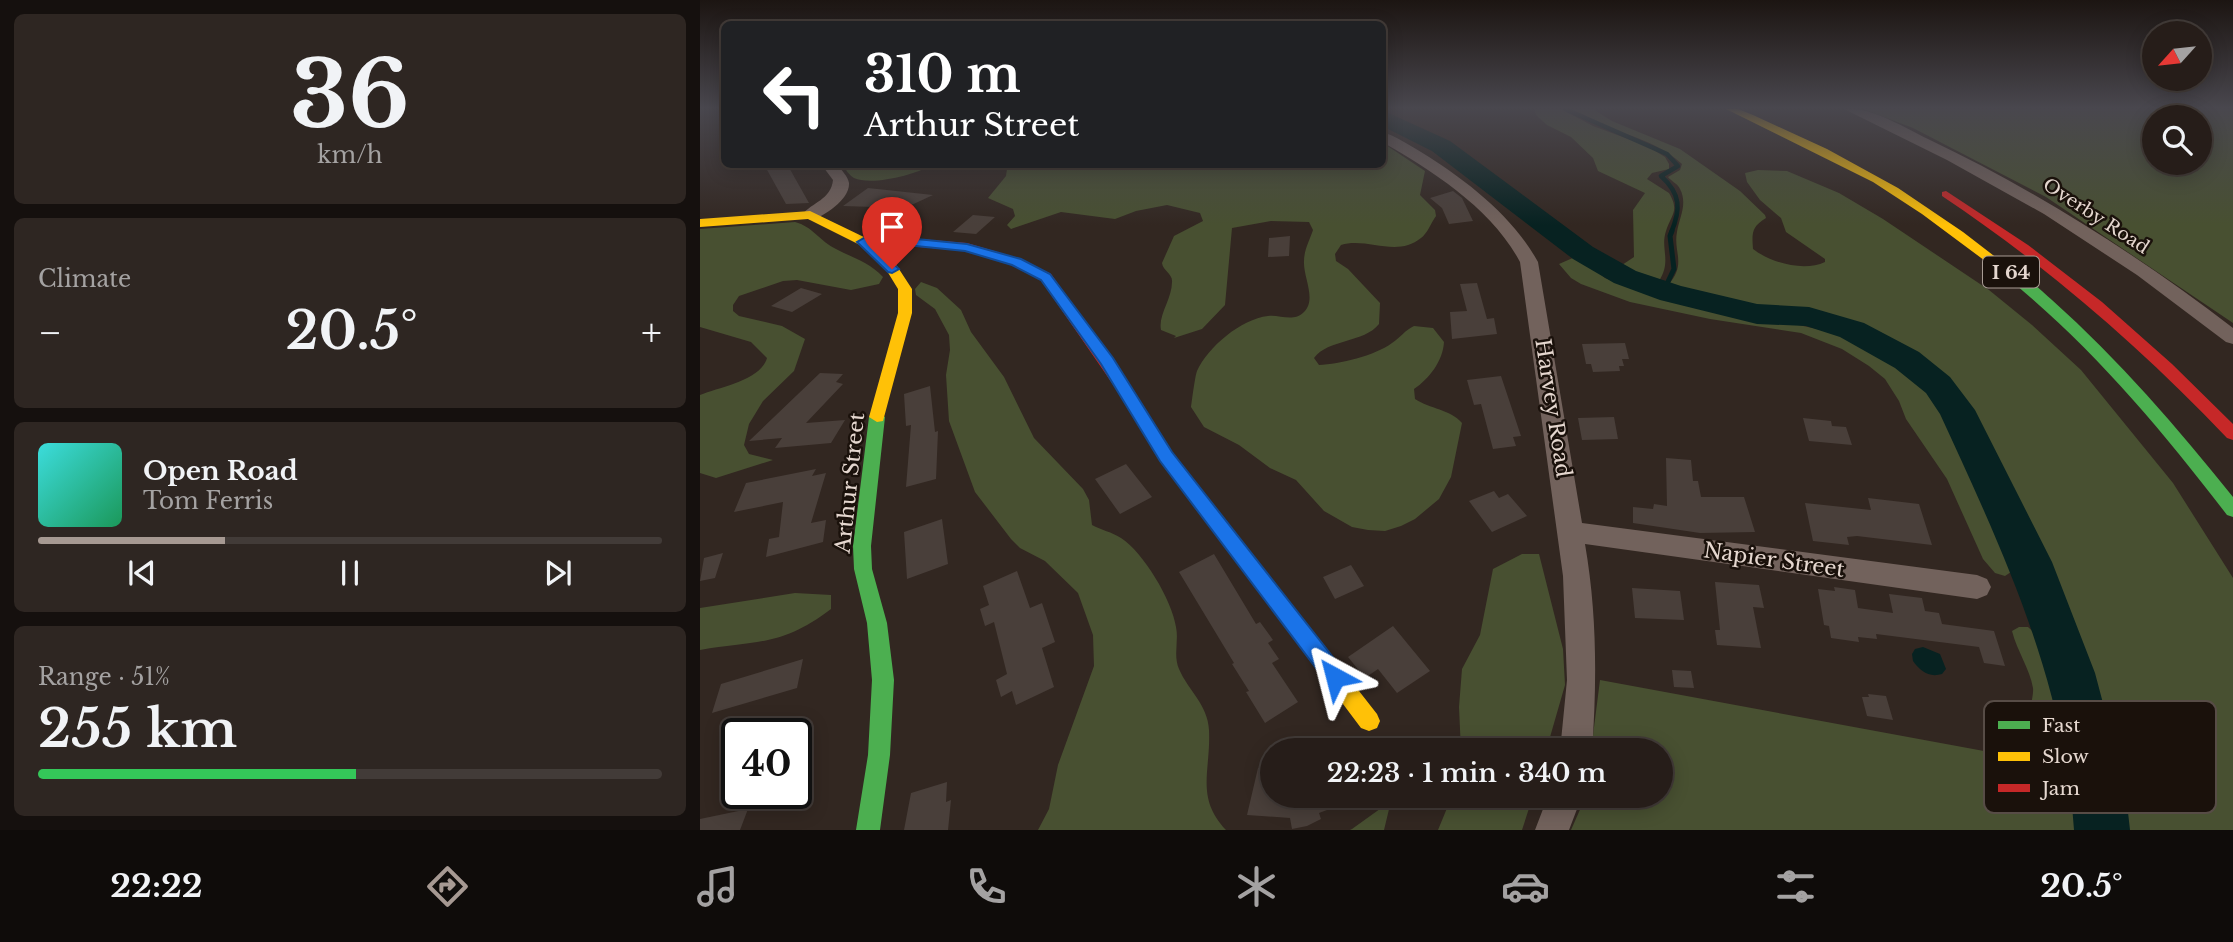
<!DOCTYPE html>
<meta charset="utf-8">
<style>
body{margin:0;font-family:"Libre Baskerville",serif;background:#2e2622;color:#f1f3f6;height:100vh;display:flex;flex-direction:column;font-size:26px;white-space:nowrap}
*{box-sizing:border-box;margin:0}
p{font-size:23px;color:#a4a2a2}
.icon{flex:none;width:38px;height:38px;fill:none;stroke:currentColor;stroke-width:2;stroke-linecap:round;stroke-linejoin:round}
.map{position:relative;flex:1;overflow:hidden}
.panel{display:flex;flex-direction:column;gap:14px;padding:14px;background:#15100e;width:700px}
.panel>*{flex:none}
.top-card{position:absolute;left:21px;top:21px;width:665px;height:147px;border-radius:10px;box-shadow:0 4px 18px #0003,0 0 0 2px #423b38;background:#202124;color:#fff;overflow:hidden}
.needle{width:46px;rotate:243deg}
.tools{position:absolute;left:1442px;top:21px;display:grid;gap:14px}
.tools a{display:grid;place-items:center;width:70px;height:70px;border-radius:50%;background:#261d19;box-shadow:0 4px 18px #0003,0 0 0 2px #423b38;font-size:35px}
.speed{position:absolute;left:21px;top:718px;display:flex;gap:14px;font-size:35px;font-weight:700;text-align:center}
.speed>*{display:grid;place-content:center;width:91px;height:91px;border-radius:50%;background:#261d19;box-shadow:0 4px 18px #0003,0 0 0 2px #423b38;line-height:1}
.speed .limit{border:4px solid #111;border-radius:10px;background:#fff;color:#111}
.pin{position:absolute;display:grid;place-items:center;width:60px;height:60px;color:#fff;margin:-72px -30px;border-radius:50% 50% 50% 0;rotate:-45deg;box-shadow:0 0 7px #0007}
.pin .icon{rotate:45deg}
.me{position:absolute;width:77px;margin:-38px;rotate:322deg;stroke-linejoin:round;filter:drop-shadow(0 0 5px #0008)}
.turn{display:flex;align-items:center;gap:24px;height:147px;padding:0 28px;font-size:32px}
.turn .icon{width:91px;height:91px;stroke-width:2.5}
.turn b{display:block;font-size:49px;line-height:60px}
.big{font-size:52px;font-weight:600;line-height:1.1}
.panel .widget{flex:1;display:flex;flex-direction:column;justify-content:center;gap:10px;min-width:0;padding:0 24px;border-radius:10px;background:#2e2622}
.panel .dial{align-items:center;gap:0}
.dial b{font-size:91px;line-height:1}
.song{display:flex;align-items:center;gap:21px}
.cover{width:84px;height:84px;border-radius:10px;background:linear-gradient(135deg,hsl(180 70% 55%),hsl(150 70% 35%))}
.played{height:7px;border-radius:4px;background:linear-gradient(90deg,#a69992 30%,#423b38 30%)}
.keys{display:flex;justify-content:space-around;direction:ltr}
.heat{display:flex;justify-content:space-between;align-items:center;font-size:38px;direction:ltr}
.charge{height:10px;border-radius:5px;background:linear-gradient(90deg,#34c759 51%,#423b38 0)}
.trip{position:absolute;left:560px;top:738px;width:413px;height:70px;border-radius:35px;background:#261d19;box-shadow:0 4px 18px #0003,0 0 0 2px #423b38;font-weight:600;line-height:70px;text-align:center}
.tab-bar{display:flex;height:112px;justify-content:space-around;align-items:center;background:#0f0c0a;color:#a4a2a2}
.tab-bar .icon{width:49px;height:49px}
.tab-bar .current{color:#a69992}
.tab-bar b{font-size:32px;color:#f1f3f6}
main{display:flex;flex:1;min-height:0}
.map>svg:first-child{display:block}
</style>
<main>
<section class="panel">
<div class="widget dial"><b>36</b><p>km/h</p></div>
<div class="widget"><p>Climate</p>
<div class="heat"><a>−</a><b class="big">20.5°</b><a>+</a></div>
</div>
<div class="widget">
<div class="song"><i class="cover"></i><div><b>Open Road</b><p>Tom Ferris</p></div></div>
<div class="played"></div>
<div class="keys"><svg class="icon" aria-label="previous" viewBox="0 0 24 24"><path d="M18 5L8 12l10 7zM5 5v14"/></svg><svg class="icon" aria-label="pause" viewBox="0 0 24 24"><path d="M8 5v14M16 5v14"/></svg><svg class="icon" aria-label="next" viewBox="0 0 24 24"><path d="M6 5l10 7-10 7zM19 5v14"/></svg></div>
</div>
<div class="widget"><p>Range · 51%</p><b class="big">255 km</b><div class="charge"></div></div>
</section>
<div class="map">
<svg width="1533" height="830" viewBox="0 0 1533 830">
<rect width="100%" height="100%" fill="#322721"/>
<path fill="#485031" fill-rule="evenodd" d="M 834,109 L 861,109 L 893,126 L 947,146 L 965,157 L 969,164 L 969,169 L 952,173 L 947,179 L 969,193 C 980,211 971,215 966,231 C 960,249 972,261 959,281 C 946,284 927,277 922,265 L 934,257 L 933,210 L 945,193 L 898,171 L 893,158 L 871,137 L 847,125 L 836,115 Z
M 868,109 L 893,109 L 912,121 L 980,149 L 1040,191 L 1065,215 L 1066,218 C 1051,227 1052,234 1053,249 C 1071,263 1104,272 1125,262 L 1125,259 L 1086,232 L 1081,218 L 1060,200 L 1047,182 L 1045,173 L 1058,170 L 1087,171 L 1139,193 L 1183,219 L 1289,290 L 1332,325 L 1381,370 L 1473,483 L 1533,578 L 1533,830 L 1416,830 L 1403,763 L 1388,703 L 1388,695 L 1363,618 L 1353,594 L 1348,590 L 1338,561 L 1297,485 L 1268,413 L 1239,378 L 1211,357 L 1144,323 L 1082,309 L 1011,303 L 968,285 C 987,264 973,252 977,232 C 979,218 988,204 980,189 C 978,184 971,181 968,177 L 980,170 L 982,164 C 950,134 903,132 868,109 Z
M 1163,109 L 1533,109 L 1533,323 L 1346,197 L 1213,128 ZM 1454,117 L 1500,117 L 1500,163 L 1454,163 Z
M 683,143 L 725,171 L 720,195 L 735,210 L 736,216 C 731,223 727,234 721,238 C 697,258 667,237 641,245 L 635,254 L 636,261 L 648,269 L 680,303 L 679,324 C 664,343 628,339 614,358 L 619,365 C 640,364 674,356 692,343 C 700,338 705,330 714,326 L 733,328 L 744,342 C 743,361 729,379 714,389 L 715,399 C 730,409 750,409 762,423 L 751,477 L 739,499 L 715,519 L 701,526 L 685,531 L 668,530 L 652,527 L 624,511 L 596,480 L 570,468 L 539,445 L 504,427 L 491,407 C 492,400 495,376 497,371 C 508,347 541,319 568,316 C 579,314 593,323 604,312 C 617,299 603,277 604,261 C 604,250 610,239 613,230 L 609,222 L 571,221 L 532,228 L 525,305 L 502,329 L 474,338 L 476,336 L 461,330 C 458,315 472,299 472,282 C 473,274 463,271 462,263 L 474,236 L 503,221 L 500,213 L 467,205 L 436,211 L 415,219 L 361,212 L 311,229 L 307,225 L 315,216 L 313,209 L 288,198 L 306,176 L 307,169 L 301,165 L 421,164 L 431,170 L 476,164 L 682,164 Z
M 143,165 L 231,165 C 216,175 171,186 154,178 C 149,175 145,169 143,165 Z
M 95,222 C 112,226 121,242 136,249 C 153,258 169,262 183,277 L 179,284 L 151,290 L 97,280 L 83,281 L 39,296 L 33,305 L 33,311 L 39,316 L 82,326 L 105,339 L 94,371 L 63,401 L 49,424 L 44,445 L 49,454 L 73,460 L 16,478 L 0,473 L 0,395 C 20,387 61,380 67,358 L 51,342 L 0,327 L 0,229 Z
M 875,257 L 888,264 L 905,278 L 941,292 L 1047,319 L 1075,320 L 1146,335 L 1208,370 L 1237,392 L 1244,402 L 1297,522 L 1308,552 L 1311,572 L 1305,576 L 1295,573 L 1283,559 L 1247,479 L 1206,419 L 1199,401 L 1185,379 L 1169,366 L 1142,349 L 1101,333 L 1010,319 L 930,302 L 881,284 L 871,278 L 859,264 Z
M 221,282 L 237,288 L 261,310 L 271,332 L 304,377 L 334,438 L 383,489 L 389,500 L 392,525 C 401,530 412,532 421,538 C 443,552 472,600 476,627 C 479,641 473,655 479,669 C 488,690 508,705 509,730 C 511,771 495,797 526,830 L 338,830 L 349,809 L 358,765 L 394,666 L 393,635 L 378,593 L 345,561 L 320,548 L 311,539 L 275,492 L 249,421 L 246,375 L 250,350 L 249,335 L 235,309 L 216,295 L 215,289 Z
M 822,554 L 839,554 L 863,649 L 865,685 L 846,751 L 761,751 L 759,707 L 762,669 L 780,635 L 793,569 Z
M 95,593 L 131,595 L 131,609 C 81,647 57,640 0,650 L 0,608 Z
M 1319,627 L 1328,627 L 1338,636 L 1371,743 L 1378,830 L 871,830 L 886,796 L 961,796 L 961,751 L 891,751 L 900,680 L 1311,756 L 1317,732 L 1326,726 C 1328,716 1334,696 1333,688 C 1330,669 1317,651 1312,631 Z
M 752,796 L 833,796 L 822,830 L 738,830 Z
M 691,801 L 684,830 L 650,830 L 652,829 Z"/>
<path fill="#072221" d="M 1223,647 L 1240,654 L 1246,669 L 1242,674 C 1229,678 1220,671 1213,661 L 1212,654 L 1215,649 Z"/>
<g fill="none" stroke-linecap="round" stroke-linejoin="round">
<path stroke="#072221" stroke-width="4.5" d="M 865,109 L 967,154 L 978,166 L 961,176 C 981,194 981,209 971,233"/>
<path stroke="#072221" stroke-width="5" d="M 964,290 L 974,269 L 970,236 L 972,231"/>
<path fill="#072221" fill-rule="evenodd" d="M 682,110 L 750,141 L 893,247 L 936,271 L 981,286 L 1057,304 L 1109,307 L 1164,323 L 1219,352 L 1250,377 L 1275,410 L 1352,562 L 1395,673 L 1425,786 L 1430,830 L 1374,830 C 1364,679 1302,549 1240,414 L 1226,393 L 1195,368 L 1140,337 L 1106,326 L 1057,324 L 960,300 L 914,283 L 873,259 L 732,151 L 682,126 Z"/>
</g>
<path fill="#493f3a" d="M 79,164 L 87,164 L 109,203 L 86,204 L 66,168 Z
M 168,188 L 233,195 L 205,208 L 143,206 Z
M 753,191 L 762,198 L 773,221 L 749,224 L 742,208 L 730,198 Z
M 273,215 L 295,217 L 276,234 L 253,232 Z
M 590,236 L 589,256 L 568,257 L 569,238 Z
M 777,283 L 787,319 L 794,318 L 797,334 L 752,339 L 750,312 L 767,311 L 760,284 Z
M 101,288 L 122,294 L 92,312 L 71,306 Z
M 925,343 L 929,359 L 922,359 L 924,366 L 919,366 L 920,371 L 893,372 L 891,364 L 886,364 L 882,344 Z
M 120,373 L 143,374 L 136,382 L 143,384 L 106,423 L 145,420 L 131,443 L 75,448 L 82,438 L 49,441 Z
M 801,376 L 821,436 L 813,437 L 816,446 L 793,449 L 781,404 L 774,405 L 767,380 Z
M 230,386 L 235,432 L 238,431 L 236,479 L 206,487 L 211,425 L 206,426 L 204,394 Z
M 914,417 L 918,439 L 882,440 L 878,418 Z
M 1103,418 L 1131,421 L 1132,426 L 1146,427 L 1152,445 L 1109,441 Z
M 966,458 L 991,460 L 993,481 L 998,481 L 1001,497 L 1044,497 L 1055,532 L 1000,533 L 933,523 L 933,507 L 953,509 L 954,504 L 967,506 Z
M 426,464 L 452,497 L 420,514 L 395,479 Z
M 116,469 L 112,476 L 126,473 L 111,523 L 126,520 L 123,542 L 66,557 L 69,539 L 79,537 L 83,502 L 34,512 L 46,483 Z
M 794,491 L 799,498 L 808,494 L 827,516 L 792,532 L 769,501 Z
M 1168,498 L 1219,504 L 1232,545 L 1157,536 L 1147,537 L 1149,545 L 1113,541 L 1105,503 L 1171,510 Z
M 242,519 L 248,564 L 207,579 L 204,532 Z
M 23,553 L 15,578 L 0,581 L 4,558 Z
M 514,554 L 556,624 L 560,622 L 573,640 L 568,643 L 579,659 L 572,663 L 598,702 L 565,723 L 546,692 L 549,691 L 532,664 L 534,663 L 479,572 Z
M 651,565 L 664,586 L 635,599 L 623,577 Z
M 317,571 L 330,608 L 342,603 L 355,642 L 342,648 L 354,687 L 316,705 L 312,691 L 301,697 L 296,680 L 307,674 L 294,622 L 285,626 L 280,609 L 289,605 L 283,586 Z
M 1015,582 L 1059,585 L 1064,608 L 1053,607 L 1061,648 L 1017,645 L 1015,630 L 1020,630 Z
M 1134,587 L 1155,590 L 1158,608 L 1193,613 L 1189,594 L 1222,598 L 1225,611 L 1239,613 L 1242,624 L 1294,631 L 1305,666 L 1284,663 L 1279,647 L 1176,634 L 1177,639 L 1158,637 L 1159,642 L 1131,638 L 1129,626 L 1124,625 L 1118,589 L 1135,591 Z
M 932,588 L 980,591 L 984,620 L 935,618 Z
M 693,626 L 730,671 L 697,693 L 678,669 L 665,678 L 648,657 Z
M 103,659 L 97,688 L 12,713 L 21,684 Z
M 972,670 L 991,671 L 994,688 L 974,687 Z
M 1168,694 L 1186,696 L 1193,720 L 1167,716 L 1162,697 L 1169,697 Z
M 572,763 L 572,796 L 659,798 L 619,813 L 621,819 L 607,826 L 592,829 L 590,818 L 547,815 L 558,768 Z
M 247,782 L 246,802 L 251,800 L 248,830 L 204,830 L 211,793 Z
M 48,809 L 40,830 L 0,830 L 0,819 Z"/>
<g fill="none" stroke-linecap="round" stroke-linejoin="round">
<path fill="#72625c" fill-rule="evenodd" d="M 1144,109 C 1173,107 1202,127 1228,139 C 1337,191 1438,255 1533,328 L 1533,344 L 1526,342 L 1437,275 L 1344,214 L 1247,160 Z
M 682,132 C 696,136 709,145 721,152 C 766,180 812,215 838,262 L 882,523 L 1277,575 L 1287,579 L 1291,587 L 1287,595 L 1277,599 L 885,544 C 897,613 897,681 892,751 L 860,751 L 867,680 L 863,576 L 820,262 C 792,209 733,171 682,142 Z
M 121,164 L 137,164 C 141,170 148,176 149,183 C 150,199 124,217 110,220 L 102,215 C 112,202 131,200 133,180 Z
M 848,796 L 882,796 L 869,830 L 835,830 Z"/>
<path fill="#4caf50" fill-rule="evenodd" d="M 1305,265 C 1321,270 1339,289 1352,300 C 1419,360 1477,427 1533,497 L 1533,517 L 1527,515 C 1459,426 1388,342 1300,272 L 1299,269 Z
M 177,412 L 185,417 L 171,546 L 172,569 L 187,623 L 194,680 L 190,755 L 180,830 L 156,830 L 168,755 L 172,680 L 167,623 L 154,569 L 153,546 L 169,417 Z"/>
<path fill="#ffc107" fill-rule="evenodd" d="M 1026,109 L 1038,109 L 1053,115 L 1127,149 L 1198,188 L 1263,232 L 1311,269 L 1305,273 L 1300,272 L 1222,214 L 1173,182 Z
M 110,211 L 168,239 L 197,266 L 212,289 L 212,313 L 183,421 L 177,422 L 169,417 L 198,313 L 198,289 L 187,271 L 160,245 L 108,219 L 0,227 L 0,219 Z
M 428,390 L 433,391 L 472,452 L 677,714 L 680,721 L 677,728 L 669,731 L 661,728 L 460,460 L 420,395 Z"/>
<path fill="#c62828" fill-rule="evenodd" d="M 1246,191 L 1328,245 L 1402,302 L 1472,364 L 1533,424 L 1533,440 L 1527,438 C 1440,347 1347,266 1242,196 L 1242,192 Z
M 196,237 L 267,243 L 321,259 L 351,274 L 433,391 L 436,395 L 433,399 L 423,399 L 341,280 L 313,265 L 266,251 L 196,245 L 164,246 L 158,242 L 164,238 Z"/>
</g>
<linearGradient id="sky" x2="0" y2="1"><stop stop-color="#1c1512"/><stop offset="0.48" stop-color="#49474e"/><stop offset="1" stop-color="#49474e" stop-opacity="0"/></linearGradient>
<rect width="1533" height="225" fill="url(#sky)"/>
<path fill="#1a73e8" stroke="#114b97" stroke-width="2" d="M 196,237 L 267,244 L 321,259 L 350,274 L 413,358 L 472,452 L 643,670 L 646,677 L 643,684 L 635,687 L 628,684 L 460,461 L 401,364 L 341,280 L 312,265 L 265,251 L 196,244 L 174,245 L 199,269 L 192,273 L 188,272 L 157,242 L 164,238 Z"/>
<g text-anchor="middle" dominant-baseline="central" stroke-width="5" stroke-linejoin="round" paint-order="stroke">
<g font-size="18" fill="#e5d7cf" stroke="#1a110b">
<text transform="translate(1396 216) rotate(33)">Overby Road</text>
</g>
<rect fill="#1a110b" stroke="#a89c94" stroke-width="2" x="1283" y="256.5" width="56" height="31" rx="5"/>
<g font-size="19" font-weight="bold" fill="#e5d7cf">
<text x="1311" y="272">I 64</text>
</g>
<g font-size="21" fill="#e5d7cf" stroke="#1a110b">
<text transform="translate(853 408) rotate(81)">Harvey Road</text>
<text transform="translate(150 483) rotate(-84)">Arthur Street</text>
<text transform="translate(1074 560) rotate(8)">Napier Street</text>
</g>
</g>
<rect x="1284" y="701" width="232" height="112" rx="10" fill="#1a110b" stroke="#574c46" stroke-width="2"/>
<rect x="1298" y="721" width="32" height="8" fill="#4caf50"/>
<rect x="1298" y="752" width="32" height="9" fill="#ffc107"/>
<rect x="1298" y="784" width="32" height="8" fill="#c62828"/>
<g font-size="19" fill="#e5d7cf">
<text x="1342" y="732">Fast</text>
<text x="1342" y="763">Slow</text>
<text x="1342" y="795">Jam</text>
</g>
</svg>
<div class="tools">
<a><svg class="needle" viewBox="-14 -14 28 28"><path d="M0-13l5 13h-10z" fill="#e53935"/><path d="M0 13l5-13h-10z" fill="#a4a2a2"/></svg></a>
<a><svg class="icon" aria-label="search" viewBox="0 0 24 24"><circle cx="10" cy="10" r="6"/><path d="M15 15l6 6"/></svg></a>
</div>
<div class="speed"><div class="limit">40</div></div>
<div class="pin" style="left:192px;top:269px;background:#d93025"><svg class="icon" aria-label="arrive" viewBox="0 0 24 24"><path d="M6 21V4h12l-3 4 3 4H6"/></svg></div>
<svg class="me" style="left:635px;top:677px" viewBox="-20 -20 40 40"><path d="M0-17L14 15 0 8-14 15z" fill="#1a73e8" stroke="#fff" stroke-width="4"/></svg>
<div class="trip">22:23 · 1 min · 340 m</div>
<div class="top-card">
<div class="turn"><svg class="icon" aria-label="left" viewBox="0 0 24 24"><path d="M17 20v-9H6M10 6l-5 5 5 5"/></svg><div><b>310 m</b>Arthur Street</div></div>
</div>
</div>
</main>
<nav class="tab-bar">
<b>22:22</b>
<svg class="icon current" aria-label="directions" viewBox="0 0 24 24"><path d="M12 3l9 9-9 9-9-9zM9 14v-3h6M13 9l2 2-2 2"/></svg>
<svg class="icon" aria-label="music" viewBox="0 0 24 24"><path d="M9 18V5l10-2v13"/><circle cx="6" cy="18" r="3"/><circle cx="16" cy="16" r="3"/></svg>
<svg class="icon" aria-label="phone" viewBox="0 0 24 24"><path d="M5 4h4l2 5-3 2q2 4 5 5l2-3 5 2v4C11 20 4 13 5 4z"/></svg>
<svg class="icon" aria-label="climate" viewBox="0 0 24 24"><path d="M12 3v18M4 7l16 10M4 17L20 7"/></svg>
<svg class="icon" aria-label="car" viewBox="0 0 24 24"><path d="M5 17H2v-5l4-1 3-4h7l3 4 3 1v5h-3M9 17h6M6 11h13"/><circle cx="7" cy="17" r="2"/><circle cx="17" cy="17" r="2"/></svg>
<svg class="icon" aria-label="filters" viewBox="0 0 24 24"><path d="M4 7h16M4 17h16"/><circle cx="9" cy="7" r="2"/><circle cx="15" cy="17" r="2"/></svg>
<b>20.5°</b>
</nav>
